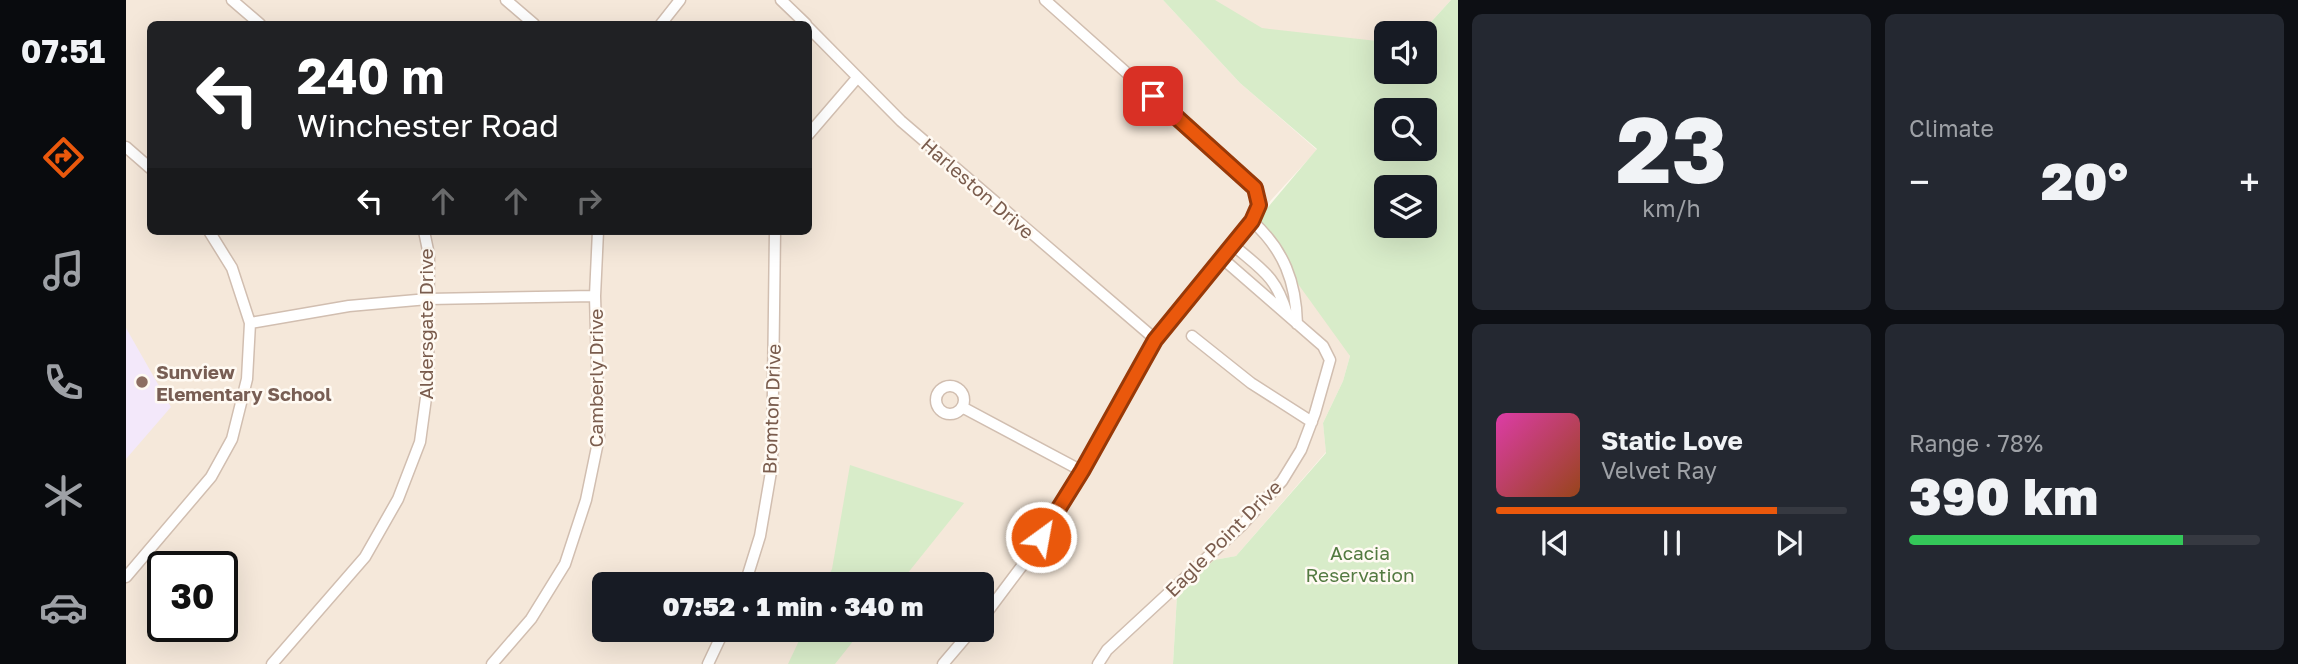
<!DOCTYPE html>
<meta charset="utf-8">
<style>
body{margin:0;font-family:"Golos Text",sans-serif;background:#242831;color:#f1f3f6;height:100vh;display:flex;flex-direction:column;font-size:26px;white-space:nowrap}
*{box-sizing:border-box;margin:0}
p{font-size:23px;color:#9ea1a6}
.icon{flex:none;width:38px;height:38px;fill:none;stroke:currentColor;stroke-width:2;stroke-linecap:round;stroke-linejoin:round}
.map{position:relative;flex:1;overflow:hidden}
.drawer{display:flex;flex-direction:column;gap:14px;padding:14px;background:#0d0f14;width:840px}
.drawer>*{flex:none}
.hud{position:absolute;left:21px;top:21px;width:665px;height:214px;border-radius:10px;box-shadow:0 7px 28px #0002;background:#202124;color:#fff;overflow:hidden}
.tools{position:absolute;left:1248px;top:21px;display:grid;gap:14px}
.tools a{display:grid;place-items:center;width:63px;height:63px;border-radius:10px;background:#171b24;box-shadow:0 7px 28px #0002;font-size:35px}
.speed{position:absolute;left:21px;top:551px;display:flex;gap:14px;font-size:35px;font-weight:700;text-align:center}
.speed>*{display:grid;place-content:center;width:91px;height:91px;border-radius:50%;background:#171b24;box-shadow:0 7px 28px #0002;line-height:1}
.speed .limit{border:4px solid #111;border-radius:10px;background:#fff;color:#111}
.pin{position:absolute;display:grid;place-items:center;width:60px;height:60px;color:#fff;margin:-30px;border-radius:14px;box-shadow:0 4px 10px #0006}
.me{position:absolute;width:77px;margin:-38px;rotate:32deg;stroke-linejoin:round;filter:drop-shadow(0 0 5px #0008)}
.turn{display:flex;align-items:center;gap:24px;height:147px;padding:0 35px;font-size:32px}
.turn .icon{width:91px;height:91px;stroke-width:2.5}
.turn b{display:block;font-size:49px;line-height:60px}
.lanes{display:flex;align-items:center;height:66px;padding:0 35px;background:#0003;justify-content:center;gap:35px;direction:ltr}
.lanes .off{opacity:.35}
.big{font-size:52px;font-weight:800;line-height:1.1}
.drawer .widget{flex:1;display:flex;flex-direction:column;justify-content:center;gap:10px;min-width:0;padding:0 24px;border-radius:10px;background:#242831}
.drawer .dial{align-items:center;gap:0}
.dial b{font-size:91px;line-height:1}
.song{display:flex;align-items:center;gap:21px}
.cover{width:84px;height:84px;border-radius:10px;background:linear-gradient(135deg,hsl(320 70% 55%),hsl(20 70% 35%))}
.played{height:7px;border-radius:4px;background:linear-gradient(90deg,#ea580c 80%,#363941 80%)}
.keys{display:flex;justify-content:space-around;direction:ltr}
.heat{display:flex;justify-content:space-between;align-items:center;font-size:38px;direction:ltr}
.charge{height:10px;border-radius:5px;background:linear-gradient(90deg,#34c759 78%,#363941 0)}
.drawer .tiles{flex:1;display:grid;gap:14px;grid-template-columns:repeat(2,1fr)}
.trip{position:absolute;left:466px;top:572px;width:402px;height:70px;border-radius:10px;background:#171b24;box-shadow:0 7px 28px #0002;font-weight:800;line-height:70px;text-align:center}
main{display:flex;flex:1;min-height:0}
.dock{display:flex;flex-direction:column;width:126px;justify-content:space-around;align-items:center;background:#090b0e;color:#9ea1a6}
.dock .icon{width:49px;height:49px}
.dock .selected{color:#ea580c}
.dock b{font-size:32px;color:#f1f3f6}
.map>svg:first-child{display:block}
</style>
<main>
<nav class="dock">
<b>07:51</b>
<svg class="icon selected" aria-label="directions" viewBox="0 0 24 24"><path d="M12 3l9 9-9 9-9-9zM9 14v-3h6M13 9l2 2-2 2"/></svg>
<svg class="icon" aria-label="music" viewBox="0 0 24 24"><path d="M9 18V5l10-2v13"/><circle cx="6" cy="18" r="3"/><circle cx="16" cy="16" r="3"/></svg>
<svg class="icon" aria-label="phone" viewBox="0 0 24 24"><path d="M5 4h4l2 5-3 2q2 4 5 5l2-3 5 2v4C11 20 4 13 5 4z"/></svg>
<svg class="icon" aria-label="climate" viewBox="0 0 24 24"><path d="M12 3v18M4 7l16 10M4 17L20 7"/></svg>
<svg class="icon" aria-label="car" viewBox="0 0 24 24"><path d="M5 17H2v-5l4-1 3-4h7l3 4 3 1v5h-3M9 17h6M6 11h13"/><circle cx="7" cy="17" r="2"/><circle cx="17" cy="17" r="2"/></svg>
</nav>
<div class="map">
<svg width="1332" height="664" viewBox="0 0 1332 664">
<rect width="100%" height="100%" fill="#fdf6ec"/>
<path fill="#f5e8da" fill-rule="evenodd" d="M 0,0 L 1037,0 L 1114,83 L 1191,150 L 1126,221 L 1063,308 L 1139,209 L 1147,213 L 1224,356 L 1217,381 L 1197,423 L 1200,452 L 1110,556 L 1088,560 L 1051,595 L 1047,664 L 0,664 ZM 24,24 L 682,24 L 682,231 L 24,231 ZM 37,567 L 96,567 L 96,626 L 37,626 ZM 478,584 L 856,584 L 856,630 L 478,630 Z
M 1040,0 L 1325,0 L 1295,33 L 1260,33 L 1260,72 L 1201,138 Z"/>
<path fill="#f3e8fa" d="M 0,328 L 45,407 L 0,459 Z"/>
<path fill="#d8ecc9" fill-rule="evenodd" d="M 1037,0 L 1089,0 L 1136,28 L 1260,42 L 1260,72 L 1298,72 L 1298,33 L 1295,33 L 1325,0 L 1332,0 L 1332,664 L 1047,664 L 1051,595 L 1088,560 L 1110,556 L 1200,453 L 1197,423 L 1217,381 L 1224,356 L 1136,234 L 1132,219 L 1191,149 L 1114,83 ZM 1260,110 L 1298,110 L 1298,149 L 1260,149 ZM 1260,187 L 1298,187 L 1298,226 L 1260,226 Z
M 724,465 L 838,503 L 773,584 L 699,584 L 706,569 Z
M 678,630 L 736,630 L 709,664 L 662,664 Z"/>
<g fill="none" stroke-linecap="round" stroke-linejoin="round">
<g stroke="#d1beb0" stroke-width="13">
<path id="minor" d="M 106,0 L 134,24
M 380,0 L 408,24
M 655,0 L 680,24
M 535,24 L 554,0
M 682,27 L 775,121 L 1029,339
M 682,135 L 731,78
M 0,147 L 24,168
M 1126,221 C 1158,250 1170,282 1171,324
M 1107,245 C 1136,270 1150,276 1161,314
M 124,323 L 223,306 L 302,299 L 469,296
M 1066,336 L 1125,383 L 1186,422
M810 400a14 14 0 1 1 28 0a14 14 0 1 1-28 0Z
M 836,407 L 956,471
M 0,577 L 85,477 L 106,439 L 121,379 L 124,323 L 106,268 L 83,231
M 619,584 L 634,536 L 646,466 L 649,231
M 856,619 L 901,559 L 956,471 L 1029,339 L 1126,221 L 1133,205 L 1129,188 L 1124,183 L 919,0
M 146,664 L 239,557 L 272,499 L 294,442 L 302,383 L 303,255 L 298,231
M 366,664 L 405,619 L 439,564 L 460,500 L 473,437 L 469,296 L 472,231
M 582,664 L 598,630
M 817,664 L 846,630
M 972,664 L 981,650 L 1115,526 L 1156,481 L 1175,450 L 1189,413 L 1204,360 L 1197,346 L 1097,259"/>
</g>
<use href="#minor" stroke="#fff" stroke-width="10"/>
</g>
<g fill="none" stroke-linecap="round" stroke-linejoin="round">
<g stroke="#983908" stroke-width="18">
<path id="route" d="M 915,537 L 956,471 L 1029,340 L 1126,221 L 1133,205 L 1129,188 L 1027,96"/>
</g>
<use href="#route" stroke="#ea580c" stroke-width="12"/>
</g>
<circle fill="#8d6e63" stroke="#fffaf3" stroke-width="2.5" cx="16" cy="382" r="7"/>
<g text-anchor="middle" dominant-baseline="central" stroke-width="5" stroke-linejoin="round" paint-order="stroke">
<g font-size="19" fill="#7a5c4d" stroke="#fffaf3">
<text transform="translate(852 188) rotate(41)">Harleston Drive</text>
<text transform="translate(299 324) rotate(-90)">Aldersgate Drive</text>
<text transform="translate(469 378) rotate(-90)">Camberly Drive</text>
<text transform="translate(645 409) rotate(-88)">Bromton Drive</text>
<text transform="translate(1097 538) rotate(-45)">Eagle Point Drive</text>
</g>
<g font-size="19" font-weight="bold" fill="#785e54" stroke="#fffaf3" text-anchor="start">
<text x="30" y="371">Sunview<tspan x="30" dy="22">Elementary School</tspan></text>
</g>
<g font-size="19" fill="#537a41" stroke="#fffaf3">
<text x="1234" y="552">Acacia<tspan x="1234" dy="22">Reservation</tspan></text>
</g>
</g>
</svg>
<div class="tools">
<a><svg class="icon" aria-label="sound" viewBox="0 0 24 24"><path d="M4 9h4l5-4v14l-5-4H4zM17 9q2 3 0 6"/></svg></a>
<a><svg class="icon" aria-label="search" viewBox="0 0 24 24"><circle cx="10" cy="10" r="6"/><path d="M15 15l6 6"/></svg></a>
<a><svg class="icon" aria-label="layers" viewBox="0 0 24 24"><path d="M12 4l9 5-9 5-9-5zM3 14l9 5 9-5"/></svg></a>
</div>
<div class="speed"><div class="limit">30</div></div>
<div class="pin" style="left:1027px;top:96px;background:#d93025"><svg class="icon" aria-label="arrive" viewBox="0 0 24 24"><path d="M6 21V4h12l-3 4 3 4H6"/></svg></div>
<svg class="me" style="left:915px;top:537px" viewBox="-20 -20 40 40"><circle r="17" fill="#ea580c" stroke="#fff" stroke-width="3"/><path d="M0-11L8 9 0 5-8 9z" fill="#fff"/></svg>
<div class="trip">07:52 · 1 min · 340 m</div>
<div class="hud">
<div class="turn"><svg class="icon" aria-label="left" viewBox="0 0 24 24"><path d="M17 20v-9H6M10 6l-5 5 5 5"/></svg><div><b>240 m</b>Winchester Road</div></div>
<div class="lanes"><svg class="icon" aria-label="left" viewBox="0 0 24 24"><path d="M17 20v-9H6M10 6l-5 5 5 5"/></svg><svg class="icon off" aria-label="ahead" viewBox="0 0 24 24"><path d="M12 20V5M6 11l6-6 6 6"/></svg><svg class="icon off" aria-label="ahead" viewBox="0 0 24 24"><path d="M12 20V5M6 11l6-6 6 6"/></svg><svg class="icon off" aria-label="right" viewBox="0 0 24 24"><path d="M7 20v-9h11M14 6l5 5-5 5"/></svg></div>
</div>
</div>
<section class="drawer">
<div class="tiles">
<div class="widget dial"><b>23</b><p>km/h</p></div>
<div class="widget"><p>Climate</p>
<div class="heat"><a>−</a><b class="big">20°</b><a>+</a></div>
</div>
<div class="widget">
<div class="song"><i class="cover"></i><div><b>Static Love</b><p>Velvet Ray</p></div></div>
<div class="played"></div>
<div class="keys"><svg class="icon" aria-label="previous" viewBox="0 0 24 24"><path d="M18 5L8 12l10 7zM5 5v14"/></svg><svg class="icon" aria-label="pause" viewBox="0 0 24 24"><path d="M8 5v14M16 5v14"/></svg><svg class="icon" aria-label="next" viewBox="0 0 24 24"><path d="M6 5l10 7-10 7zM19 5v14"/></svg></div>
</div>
<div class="widget"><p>Range · 78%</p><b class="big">390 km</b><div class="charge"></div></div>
</div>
</section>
</main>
